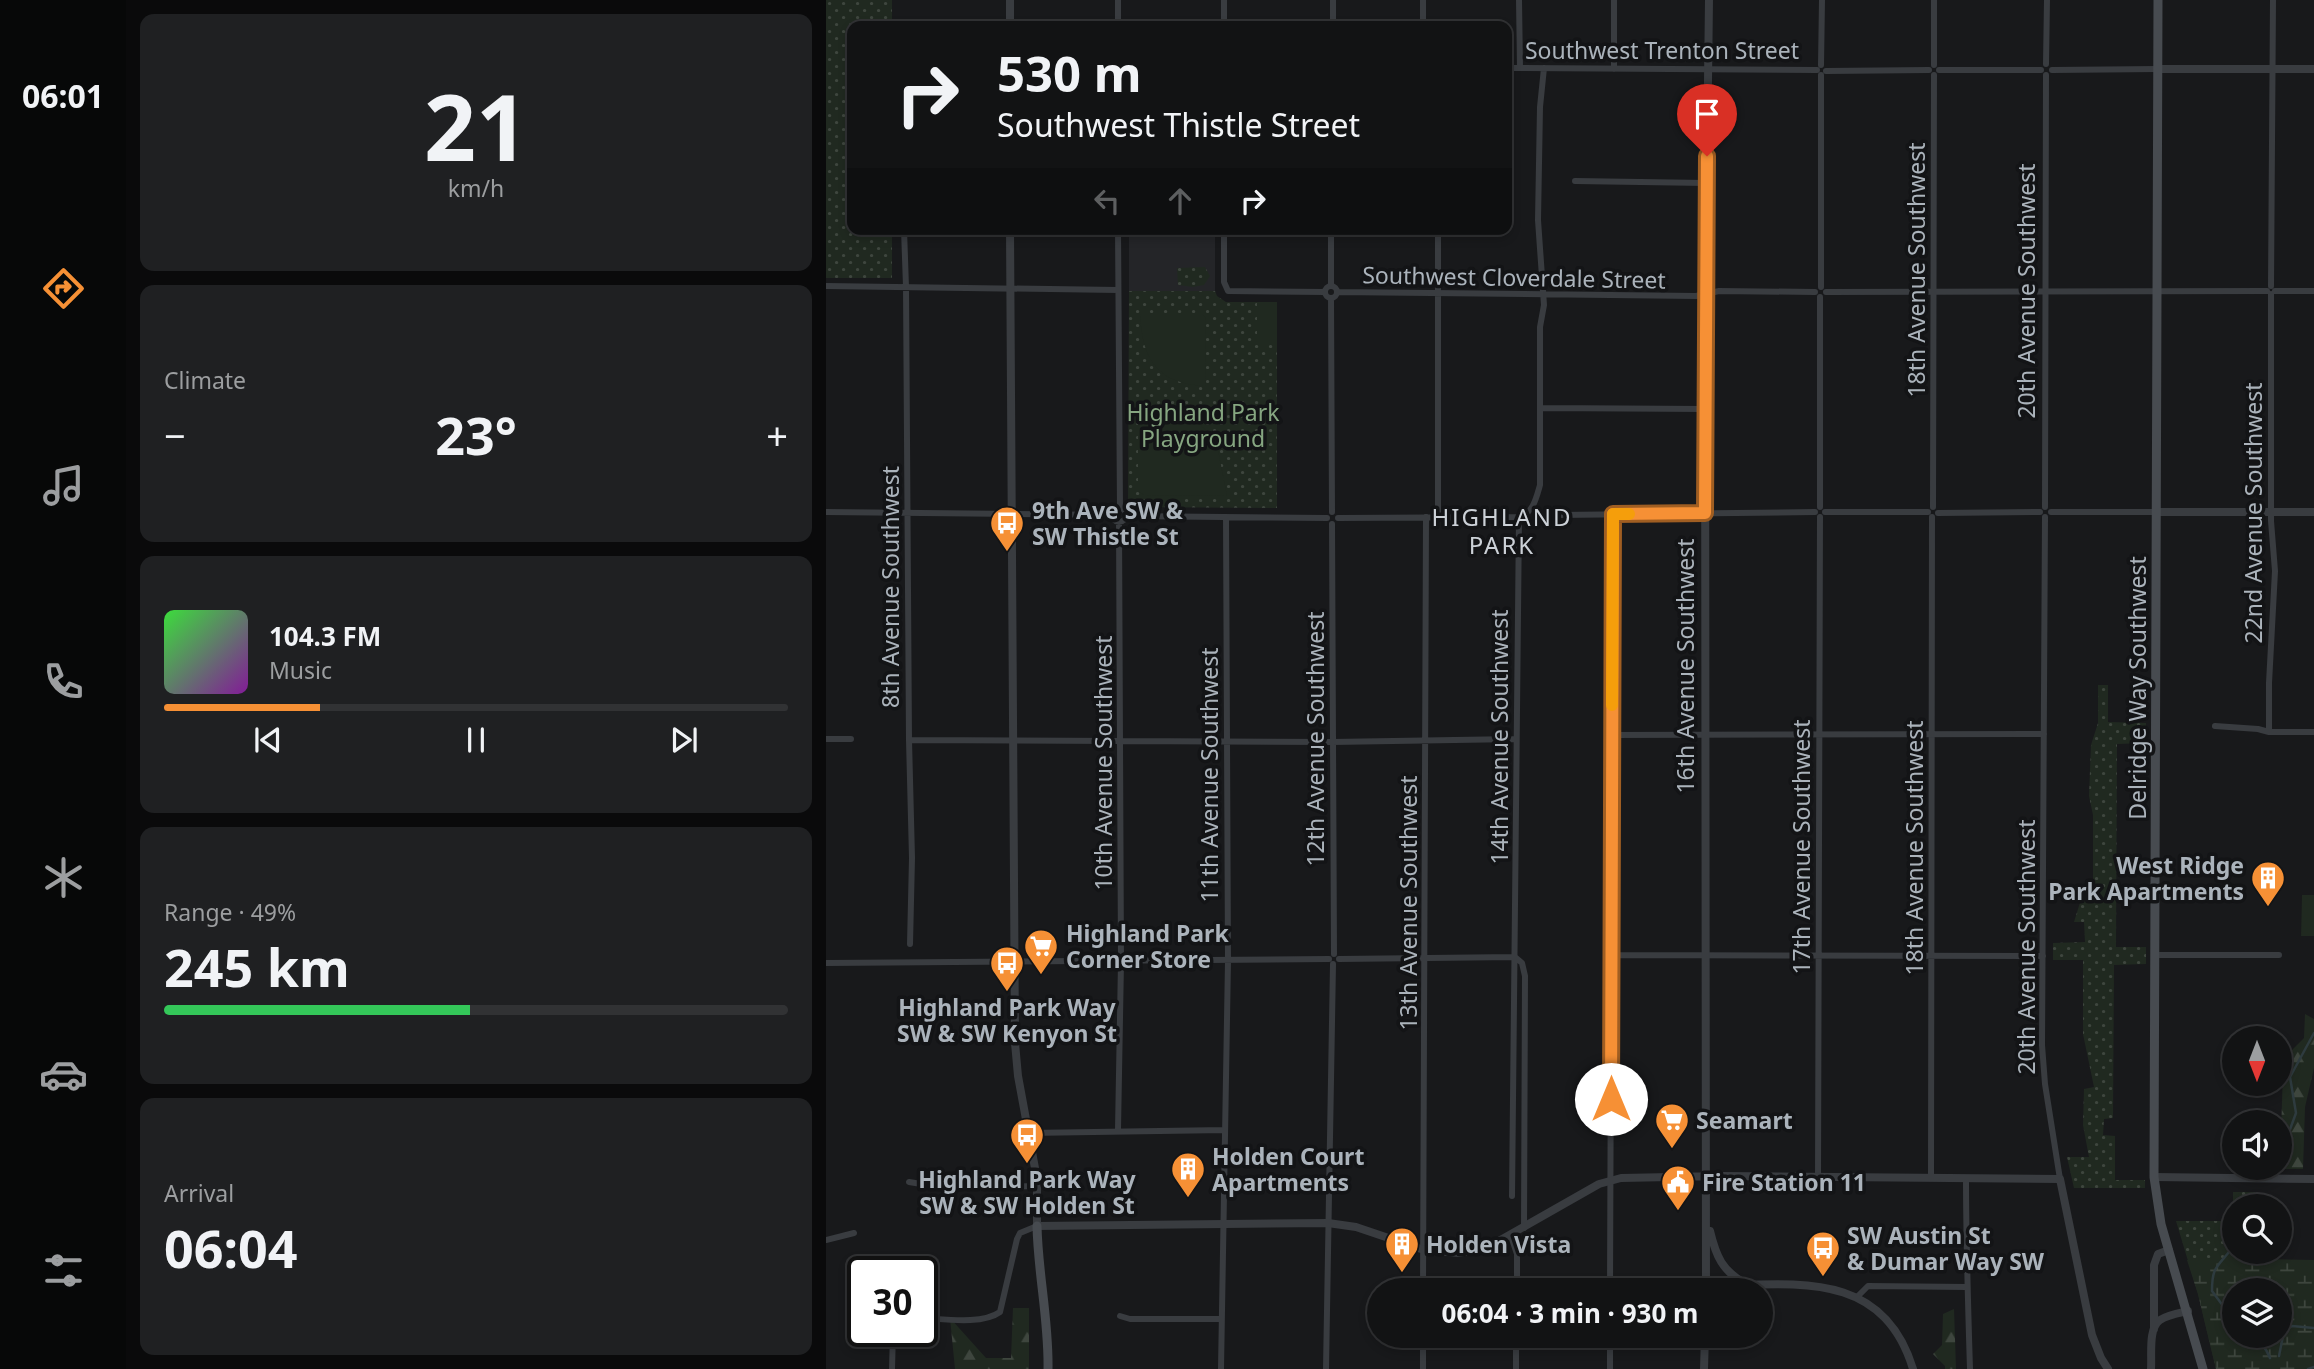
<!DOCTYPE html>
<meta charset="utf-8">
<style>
body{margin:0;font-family:"Noto Sans",sans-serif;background:#1f2022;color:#f1f3f6;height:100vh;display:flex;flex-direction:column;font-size:26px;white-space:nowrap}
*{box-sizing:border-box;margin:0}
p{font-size:23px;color:#9c9ea0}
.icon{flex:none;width:38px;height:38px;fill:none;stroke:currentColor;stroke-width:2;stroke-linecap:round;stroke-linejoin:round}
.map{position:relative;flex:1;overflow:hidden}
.panel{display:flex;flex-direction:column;gap:14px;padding:14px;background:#0a0a0b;width:700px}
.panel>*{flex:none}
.top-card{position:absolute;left:21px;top:21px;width:665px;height:214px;border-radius:14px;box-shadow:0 4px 10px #0003,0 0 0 2px #313234;background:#121314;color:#f1f3f6;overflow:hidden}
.needle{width:46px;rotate:180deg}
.controls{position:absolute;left:1396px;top:1026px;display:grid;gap:14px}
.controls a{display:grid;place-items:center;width:70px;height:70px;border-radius:50%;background:#121314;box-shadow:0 4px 10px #0003,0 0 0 2px #313234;font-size:35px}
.speed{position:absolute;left:21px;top:1256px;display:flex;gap:14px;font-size:35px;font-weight:700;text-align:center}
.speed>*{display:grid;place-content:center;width:91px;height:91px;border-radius:50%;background:#121314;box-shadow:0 4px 10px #0003,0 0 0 2px #313234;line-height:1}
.speed .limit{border:4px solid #111;border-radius:10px;background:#fff;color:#111}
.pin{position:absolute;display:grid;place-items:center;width:60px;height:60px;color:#fff;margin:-72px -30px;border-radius:50% 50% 50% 0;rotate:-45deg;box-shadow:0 0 7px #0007}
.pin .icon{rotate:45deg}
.me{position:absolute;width:77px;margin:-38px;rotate:0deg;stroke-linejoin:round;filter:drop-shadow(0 0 5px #0008)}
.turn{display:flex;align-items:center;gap:24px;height:147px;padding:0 35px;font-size:32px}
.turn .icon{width:91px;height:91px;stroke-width:2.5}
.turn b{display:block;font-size:49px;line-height:60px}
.lanes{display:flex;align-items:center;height:66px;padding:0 35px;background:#0003;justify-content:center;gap:35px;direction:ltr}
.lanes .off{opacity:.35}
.big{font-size:52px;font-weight:700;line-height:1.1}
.panel .tile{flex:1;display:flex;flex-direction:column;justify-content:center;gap:10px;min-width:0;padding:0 24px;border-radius:14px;background:#1f2022}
.panel .dial{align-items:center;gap:0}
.dial b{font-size:91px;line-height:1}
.song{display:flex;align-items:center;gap:21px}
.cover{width:84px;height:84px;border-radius:10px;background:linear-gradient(135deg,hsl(120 70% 55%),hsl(290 70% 35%))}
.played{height:7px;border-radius:4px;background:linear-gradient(90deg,#f69035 25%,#313234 25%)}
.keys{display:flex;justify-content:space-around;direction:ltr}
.heat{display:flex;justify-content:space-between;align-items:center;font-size:38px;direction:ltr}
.charge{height:10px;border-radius:5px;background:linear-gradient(90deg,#34c759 49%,#313234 0)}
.trip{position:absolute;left:541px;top:1278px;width:406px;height:70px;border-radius:35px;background:#121314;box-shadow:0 4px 10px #0003,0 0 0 2px #313234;font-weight:700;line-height:70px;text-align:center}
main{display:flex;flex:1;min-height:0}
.tabs{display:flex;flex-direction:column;width:126px;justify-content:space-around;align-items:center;background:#070808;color:#9c9ea0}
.tabs .icon{width:49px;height:49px}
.tabs .on{color:#f69035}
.tabs b{font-size:32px;color:#f1f3f6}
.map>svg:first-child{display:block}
</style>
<main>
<nav class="tabs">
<b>06:01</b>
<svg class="icon on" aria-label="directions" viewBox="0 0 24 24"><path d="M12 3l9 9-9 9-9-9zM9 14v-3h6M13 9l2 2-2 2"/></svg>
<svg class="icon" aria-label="music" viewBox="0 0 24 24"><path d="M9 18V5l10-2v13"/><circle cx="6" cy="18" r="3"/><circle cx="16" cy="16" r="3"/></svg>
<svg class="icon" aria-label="phone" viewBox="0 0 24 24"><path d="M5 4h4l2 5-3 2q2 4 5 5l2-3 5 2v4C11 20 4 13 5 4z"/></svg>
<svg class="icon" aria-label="climate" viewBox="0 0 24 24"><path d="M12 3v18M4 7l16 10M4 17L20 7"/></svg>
<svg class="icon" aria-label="car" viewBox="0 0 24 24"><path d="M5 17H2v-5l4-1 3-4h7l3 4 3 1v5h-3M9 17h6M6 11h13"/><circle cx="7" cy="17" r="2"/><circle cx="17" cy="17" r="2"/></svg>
<svg class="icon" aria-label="filters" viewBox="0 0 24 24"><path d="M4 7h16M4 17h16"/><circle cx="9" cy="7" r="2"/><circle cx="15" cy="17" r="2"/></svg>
</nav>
<section class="panel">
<div class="tile dial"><b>21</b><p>km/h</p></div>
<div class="tile"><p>Climate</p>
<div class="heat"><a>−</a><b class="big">23°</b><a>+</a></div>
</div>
<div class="tile">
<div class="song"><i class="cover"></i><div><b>104.3 FM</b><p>Music</p></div></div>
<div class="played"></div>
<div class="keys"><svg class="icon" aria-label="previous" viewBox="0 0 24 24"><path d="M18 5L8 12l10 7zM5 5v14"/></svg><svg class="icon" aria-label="pause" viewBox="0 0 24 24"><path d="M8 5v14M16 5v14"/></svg><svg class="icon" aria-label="next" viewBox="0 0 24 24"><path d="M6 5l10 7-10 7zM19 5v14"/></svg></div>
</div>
<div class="tile"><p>Range · 49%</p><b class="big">245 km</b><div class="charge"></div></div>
<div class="tile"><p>Arrival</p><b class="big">06:04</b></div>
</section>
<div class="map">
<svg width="1488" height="1369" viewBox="0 0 1488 1369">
<defs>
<pattern id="grass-dots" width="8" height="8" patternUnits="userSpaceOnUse" patternTransform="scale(1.75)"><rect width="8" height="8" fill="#202920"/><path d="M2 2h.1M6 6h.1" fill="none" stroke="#3e463e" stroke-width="1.8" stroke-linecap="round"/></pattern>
<pattern id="forest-firs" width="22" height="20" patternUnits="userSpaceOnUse" patternTransform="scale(1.75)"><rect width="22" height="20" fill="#202920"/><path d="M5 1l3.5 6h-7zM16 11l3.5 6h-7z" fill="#3e463e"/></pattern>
<pattern id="wetland-marsh" width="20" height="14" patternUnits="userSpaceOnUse" patternTransform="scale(1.75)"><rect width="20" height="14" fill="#202920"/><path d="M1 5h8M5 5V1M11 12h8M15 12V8" fill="none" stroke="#3e463e"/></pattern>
</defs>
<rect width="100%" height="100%" fill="#18191b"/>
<path fill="#242528" d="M 303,229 L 389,229 L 389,291 L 303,291 Z"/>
<path fill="url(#grass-dots)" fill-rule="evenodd" d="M 0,0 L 66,0 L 66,26 L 26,26 L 26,229 L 66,229 L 66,278 L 0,278 Z
M 379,267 L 384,276 L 378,285 L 367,287 L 352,285 L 351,268 Z
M 303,291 L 389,291 L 391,296 L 400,302 L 451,302 L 451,508 L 302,507 Z
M 1272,685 L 1282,685 L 1282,722 L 1320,723 L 1320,743 L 1291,744 L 1290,947 L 1320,947 L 1320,964 L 1288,965 L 1287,1118 L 1278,1119 L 1277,1135 L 1289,1136 L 1289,1180 L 1319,1180 L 1319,1188 L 1248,1188 L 1241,1157 L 1263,1157 L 1257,1125 L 1258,1089 L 1268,1087 L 1257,1034 L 1257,960 L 1227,960 L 1227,943 L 1259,942 L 1258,922 L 1248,922 L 1257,893 L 1267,892 L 1267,815 L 1263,796 L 1265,745 L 1272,723 Z
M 1407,1192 L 1429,1192 L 1429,1206 L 1409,1206 L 1409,1251 L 1428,1251 L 1428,1259 L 1488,1260 L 1488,1369 L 1390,1369 L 1372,1294 L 1350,1221 L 1407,1221 ZM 1409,1290 L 1454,1290 L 1454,1335 L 1409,1335 Z"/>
<path fill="url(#forest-firs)" d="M 1479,1014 L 1488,1019 L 1488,1068 L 1479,1107 L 1477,1169 L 1433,1169 L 1434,1167 L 1454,1167 L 1457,1070 L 1465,1051 L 1478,1038 Z
M 187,1308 L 203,1308 L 203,1369 L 129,1369 L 124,1318 L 160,1358 L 185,1358 Z
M 1128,1309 L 1130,1369 L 1119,1369 L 1119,1366 L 1107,1354 L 1116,1345 L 1117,1314 Z"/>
<path fill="url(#wetland-marsh)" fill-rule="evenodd" d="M 1361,1260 L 1488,1260 L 1488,1369 L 1390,1369 L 1372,1294 ZM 1409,1290 L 1454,1290 L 1454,1335 L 1409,1335 Z"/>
<path fill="#202920" d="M 431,302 L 451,302 L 451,343 L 431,343 Z
M 314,314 L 376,314 L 379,317 L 380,386 C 331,384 316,359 314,314 Z
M 312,411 L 340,411 L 368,419 L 390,440 L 401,496 L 318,495 L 312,491 Z
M 1476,895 L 1488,895 L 1488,936 L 1475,936 Z"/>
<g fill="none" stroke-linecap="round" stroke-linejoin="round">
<path stroke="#2e3b3f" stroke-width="2.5" d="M 1455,1154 L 1470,1113 L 1464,1077 L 1488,1033
M 1418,1206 L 1422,1201
M 1409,1228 L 1403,1236 L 1403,1252 C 1390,1268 1386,1268 1386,1291 L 1409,1322
M 1423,1335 C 1433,1341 1440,1347 1444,1358
M 1453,1356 L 1458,1331 L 1466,1326 L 1488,1328
M 1482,1369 L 1488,1367"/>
<path stroke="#393c40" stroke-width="6" d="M 292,0 L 292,26
M 398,0 L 398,26
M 693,0 L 694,68
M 507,26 L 507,0
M 597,26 L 597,0
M 1220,64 L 1221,0
M 995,65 L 996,0
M 1108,65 L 1108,0
M 681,68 L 991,70
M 788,69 L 788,0
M 1113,70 L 1215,70
M 1226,70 L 1332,69
M 1000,71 L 1103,70
M 749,181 L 880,183
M 78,229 L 80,287 L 83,740 L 86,858 L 84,944
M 292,229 L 294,508
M 398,229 L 398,282 L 402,291 L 499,292
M 505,229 L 505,286
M 612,229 L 612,517
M499 292a6 6 0 1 1 12 0a6 6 0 1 1-12 0Z
M 0,286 L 292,290
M 1445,286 L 1447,0
M 995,287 L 995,75
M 1449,291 L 1488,291
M 511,292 L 870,296 L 893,291 L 989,292
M 1000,292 L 1441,291
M 505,298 L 506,512
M 715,408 L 879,409
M 994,507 L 994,297
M 1107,507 L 1108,75
M 1219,507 L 1220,75
M286 515a7 7 0 1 1 14 0a7 7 0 1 1-14 0Z
M 0,512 L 286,515
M 999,512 L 1102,512
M 1225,512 L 1330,512
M 1112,513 L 1214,512
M 732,515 L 989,512
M 301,516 L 501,518
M 1219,517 L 1216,1045 L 1219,1084 L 1234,1179
M 512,518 L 693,517 C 707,513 710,499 714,485 L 714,327 L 718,305 L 712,220 L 714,107 L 718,68
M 506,524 L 508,954
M 1389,726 L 1432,729 L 1443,732 L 1488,732
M 1443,732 L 1443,683 L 1449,571 L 1445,521 L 1445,294
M 786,735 L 1218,734
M 0,739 L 25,739
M 83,740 L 506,742 L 690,739
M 786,955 L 1217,956
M 1330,955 L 1453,955
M 689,957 L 696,963 L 699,976 L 698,1228
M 513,959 L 689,957
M 0,963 L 503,959
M 292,1130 L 295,962 L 293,522
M 202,1133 L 399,1130
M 992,1177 L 994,517
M 1105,1178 L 1106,517
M 1140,1178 C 1140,1242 1142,1305 1144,1369
M 83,1182 L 120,1188 L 211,1186
M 686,1196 L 693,517
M 685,1236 L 691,1254 L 691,1290
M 0,1240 L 28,1233
M 597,1290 L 600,517
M 784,1290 L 787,514
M 1031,1297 L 1042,1286 L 1141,1287
M 294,1316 L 304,1319 L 395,1319
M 96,1318 C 118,1319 156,1325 174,1312 L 191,1239 L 194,1233 L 211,1226
M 66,1369 L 67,1332
M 395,1369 L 402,961 L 400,517
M 500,1369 L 507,964
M 597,1369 L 597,1335
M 690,1369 L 690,1335
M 784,1369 L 784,1335"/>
<path stroke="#393c40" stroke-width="8" d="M 184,0 L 184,26
M 1332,69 L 1488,69
M 184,229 L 189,1043 L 192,1076 L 211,1179 L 211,1226 L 502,1223 L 530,1227 L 598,1250 L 633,1253 L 664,1246 L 773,1184 L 795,1178 L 895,1176 L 1234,1179 L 1266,1335 L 1275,1358 L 1282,1369
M 1330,512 L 1488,512
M 1328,1177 L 1488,1179
M 884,1231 C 890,1256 896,1271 920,1284
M 880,1286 C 965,1285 1056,1267 1087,1369
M 880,1290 L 879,324 L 883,0
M 1328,1329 L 1328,1265 L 1332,1254 L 1343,1250
M 878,1369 L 879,1335
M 1325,1369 C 1326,1355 1322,1328 1334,1320 C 1341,1315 1353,1313 1362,1311"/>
<path stroke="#474b50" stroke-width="9" d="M 1332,0 L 1328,1177 L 1335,1224 L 1377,1369
M 211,1226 C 212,1274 223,1321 222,1369"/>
</g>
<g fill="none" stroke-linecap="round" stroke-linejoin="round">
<g stroke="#a05e22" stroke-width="18">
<path id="route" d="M 785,1099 L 787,514 L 879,513 L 881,156"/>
</g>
<use href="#route" stroke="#f69035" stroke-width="12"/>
<path stroke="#f59e0b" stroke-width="12" d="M 786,705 L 787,514 L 803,514"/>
</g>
<defs>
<g id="bus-pin" transform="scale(1.75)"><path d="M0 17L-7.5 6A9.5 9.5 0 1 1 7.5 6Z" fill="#f69035" stroke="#131416"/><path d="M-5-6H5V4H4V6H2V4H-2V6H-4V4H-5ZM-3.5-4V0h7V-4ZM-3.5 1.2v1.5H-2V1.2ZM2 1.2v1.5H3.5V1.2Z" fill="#fff"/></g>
<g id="building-pin" transform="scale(1.75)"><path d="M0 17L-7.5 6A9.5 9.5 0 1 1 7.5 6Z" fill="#f69035" stroke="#131416"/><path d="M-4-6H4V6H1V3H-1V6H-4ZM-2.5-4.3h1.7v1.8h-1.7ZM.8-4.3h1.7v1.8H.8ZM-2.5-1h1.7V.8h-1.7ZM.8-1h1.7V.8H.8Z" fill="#fff"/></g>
<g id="supermarket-pin" transform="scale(1.75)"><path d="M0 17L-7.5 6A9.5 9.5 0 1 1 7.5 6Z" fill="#f69035" stroke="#131416"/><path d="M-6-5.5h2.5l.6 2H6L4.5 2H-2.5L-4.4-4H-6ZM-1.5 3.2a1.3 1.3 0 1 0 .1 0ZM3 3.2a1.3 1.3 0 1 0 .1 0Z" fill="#fff"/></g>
<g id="civic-pin" transform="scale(1.75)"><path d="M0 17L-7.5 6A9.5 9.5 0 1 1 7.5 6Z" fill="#f69035" stroke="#131416"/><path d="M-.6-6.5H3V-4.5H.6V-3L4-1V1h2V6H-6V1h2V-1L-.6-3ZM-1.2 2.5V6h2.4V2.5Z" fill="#fff"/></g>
</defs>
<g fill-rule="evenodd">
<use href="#bus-pin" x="181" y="523"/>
<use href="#building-pin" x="1442" y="878"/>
<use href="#supermarket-pin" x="215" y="946"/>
<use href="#bus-pin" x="181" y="963"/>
<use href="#supermarket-pin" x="846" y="1120"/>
<use href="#bus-pin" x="201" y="1135"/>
<use href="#building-pin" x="362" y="1169"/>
<use href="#civic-pin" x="852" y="1182"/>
<use href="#building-pin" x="576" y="1244"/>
<use href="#bus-pin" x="997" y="1248"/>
</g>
<g text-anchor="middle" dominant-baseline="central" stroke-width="7" stroke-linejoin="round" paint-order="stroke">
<g font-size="23" fill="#abb3bb" stroke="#131416">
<text x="836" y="50">Southwest Trenton Street</text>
<text transform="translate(1090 270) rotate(-90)">18th Avenue Southwest</text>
<text transform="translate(688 277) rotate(1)">Southwest Cloverdale Street</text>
<text transform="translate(1200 291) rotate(-90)">20th Avenue Southwest</text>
<text transform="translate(1427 513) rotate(-90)">22nd Avenue Southwest</text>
<text transform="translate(64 587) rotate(-90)">8th Avenue Southwest</text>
<text transform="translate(859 666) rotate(-90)">16th Avenue Southwest</text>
<text transform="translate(1311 688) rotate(-90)">Delridge Way Southwest</text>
<text transform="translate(673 737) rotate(-90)">14th Avenue Southwest</text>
<text transform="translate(489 739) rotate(-90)">12th Avenue Southwest</text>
<text transform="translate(277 763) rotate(-90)">10th Avenue Southwest</text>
<text transform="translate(383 775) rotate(-90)">11th Avenue Southwest</text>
<text transform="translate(975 847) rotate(-90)">17th Avenue Southwest</text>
<text transform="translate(1088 848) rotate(-90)">18th Avenue Southwest</text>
<text transform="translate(582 903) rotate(-90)">13th Avenue Southwest</text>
<text transform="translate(1200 947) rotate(-90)">20th Avenue Southwest</text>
</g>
<g font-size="23" fill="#86a681" stroke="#131416">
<text x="377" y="412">Highland Park<tspan x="377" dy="26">Playground</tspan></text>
</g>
<g font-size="23" font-weight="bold" fill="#abb3bb" stroke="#131416" text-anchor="start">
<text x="206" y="510">9th Ave SW &amp;<tspan x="206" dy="26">SW Thistle St</tspan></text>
<text x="1418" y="865" text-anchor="end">West Ridge<tspan x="1418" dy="26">Park Apartments</tspan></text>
<text x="240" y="933">Highland Park<tspan x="240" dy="26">Corner Store</tspan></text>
<text x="181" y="1007" text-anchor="middle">Highland Park Way<tspan x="181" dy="26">SW &amp; SW Kenyon St</tspan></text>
<text x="870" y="1120">Seamart</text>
<text x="386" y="1156">Holden Court<tspan x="386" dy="26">Apartments</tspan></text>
<text x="201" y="1179" text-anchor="middle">Highland Park Way<tspan x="201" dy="26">SW &amp; SW Holden St</tspan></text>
<text x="876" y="1182">Fire Station 11</text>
<text x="1021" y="1235">SW Austin St<tspan x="1021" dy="26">&amp; Dumar Way SW</tspan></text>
<text x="600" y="1244">Holden Vista</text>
</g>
<g font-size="24" letter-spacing="2" fill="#ccd1d7" stroke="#131416">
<text x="676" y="516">HIGHLAND<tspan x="676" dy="28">PARK</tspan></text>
</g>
</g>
</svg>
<div class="controls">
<a><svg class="needle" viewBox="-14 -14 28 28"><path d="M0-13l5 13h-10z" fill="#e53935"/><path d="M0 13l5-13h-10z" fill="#9c9ea0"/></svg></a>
<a><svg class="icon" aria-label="sound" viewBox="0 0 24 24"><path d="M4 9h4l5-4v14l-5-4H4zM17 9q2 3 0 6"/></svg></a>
<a><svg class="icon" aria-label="search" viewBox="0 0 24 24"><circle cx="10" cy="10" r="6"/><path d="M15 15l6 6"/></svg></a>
<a><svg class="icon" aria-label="layers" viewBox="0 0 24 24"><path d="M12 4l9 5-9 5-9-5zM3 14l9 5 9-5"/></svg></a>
</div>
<div class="speed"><div class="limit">30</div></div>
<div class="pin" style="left:881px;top:156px;background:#d93025"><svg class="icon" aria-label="arrive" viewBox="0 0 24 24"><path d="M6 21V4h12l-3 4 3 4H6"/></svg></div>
<svg class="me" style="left:785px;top:1099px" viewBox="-20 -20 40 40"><circle r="19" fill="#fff"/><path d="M0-13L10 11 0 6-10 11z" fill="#f69035"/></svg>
<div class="trip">06:04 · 3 min · 930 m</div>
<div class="top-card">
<div class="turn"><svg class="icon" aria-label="right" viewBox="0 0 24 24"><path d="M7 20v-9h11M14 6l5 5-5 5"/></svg><div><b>530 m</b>Southwest Thistle Street</div></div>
<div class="lanes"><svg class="icon off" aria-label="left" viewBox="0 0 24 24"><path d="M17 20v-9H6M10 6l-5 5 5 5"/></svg><svg class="icon off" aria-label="ahead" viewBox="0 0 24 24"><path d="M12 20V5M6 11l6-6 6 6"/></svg><svg class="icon" aria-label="right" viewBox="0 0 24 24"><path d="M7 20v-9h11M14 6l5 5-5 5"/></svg></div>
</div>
</div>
</main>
